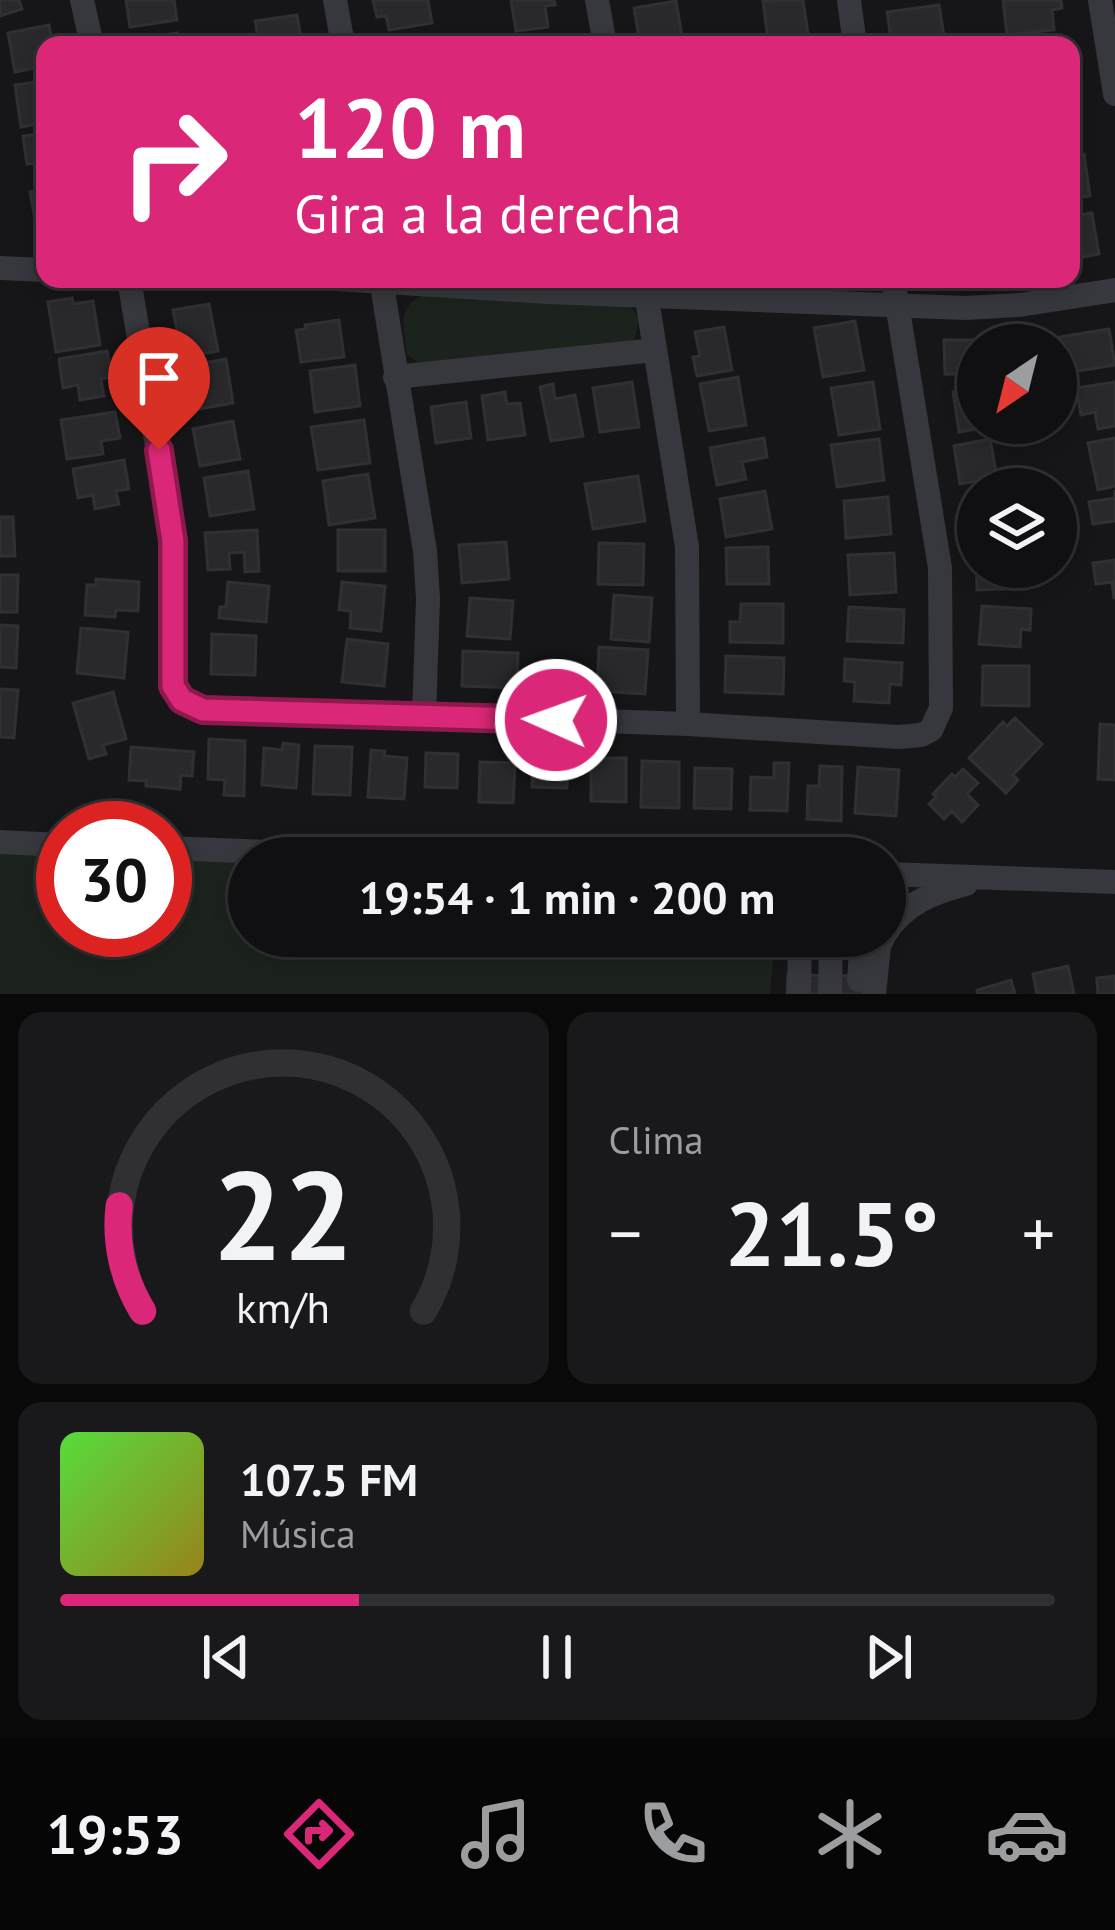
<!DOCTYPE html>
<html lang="es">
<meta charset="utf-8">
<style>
body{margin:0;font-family:"PT Sans",sans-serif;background:#19191b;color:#f1f3f6;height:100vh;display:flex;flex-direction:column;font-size:45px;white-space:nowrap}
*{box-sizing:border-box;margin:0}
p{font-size:39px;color:#9c9d9f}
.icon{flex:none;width:66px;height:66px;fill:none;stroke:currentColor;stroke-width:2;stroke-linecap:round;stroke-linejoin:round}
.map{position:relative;height:994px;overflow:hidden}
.side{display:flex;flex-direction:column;gap:18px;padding:18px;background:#09090a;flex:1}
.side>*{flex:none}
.banner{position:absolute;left:36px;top:36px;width:1044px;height:252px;border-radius:24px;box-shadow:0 6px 18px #0003,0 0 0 3px #303032;background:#db2777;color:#fff;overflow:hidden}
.needle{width:78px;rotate:215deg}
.tools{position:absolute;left:957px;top:324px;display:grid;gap:24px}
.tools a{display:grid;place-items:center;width:120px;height:120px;border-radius:50%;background:#101012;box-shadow:0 6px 18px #0003,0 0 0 3px #303032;font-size:60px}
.speed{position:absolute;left:36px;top:801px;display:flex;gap:24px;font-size:60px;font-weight:700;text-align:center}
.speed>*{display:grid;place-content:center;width:156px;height:156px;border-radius:50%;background:#101012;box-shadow:0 6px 18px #0003,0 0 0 3px #303032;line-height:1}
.speed .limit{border:18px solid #d22;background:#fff;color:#111}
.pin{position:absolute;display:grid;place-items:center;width:102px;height:102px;color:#fff;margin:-123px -51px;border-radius:50% 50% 50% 0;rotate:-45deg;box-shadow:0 0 12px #0007}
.pin .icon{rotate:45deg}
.me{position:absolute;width:132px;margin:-66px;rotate:272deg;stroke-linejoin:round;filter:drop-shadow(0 0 9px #0008)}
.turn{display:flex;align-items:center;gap:42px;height:252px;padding:0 60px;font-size:54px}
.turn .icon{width:156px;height:156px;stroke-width:2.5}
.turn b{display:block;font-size:84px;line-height:102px}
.big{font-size:90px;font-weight:800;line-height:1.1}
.side .card{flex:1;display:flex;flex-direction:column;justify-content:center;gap:18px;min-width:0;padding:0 42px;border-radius:24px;background:#19191b}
.side .dial{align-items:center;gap:0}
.dial svg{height:312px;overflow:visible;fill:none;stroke:#303032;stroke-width:7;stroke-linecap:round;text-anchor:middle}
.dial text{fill:#f1f3f6;stroke:none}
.song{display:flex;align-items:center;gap:36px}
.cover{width:144px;height:144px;border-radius:18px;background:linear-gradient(135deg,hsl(110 70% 55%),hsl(50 70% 35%))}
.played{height:12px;border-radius:6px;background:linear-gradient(90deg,#db2777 30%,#303032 30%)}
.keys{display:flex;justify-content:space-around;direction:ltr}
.heat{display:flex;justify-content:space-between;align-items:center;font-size:66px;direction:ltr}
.side .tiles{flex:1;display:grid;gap:18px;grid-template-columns:1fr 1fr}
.card:last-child{grid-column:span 2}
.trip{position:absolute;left:228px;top:837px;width:678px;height:120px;border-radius:60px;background:#101012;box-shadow:0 6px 18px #0003,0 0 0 3px #303032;font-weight:800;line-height:120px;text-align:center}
.menu{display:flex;height:192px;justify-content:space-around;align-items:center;background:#060607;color:#9c9d9f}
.menu .icon{width:84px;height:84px}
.menu .current{color:#db2777}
.menu b{font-size:54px;color:#f1f3f6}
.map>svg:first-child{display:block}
</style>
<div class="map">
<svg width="1115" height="994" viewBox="0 0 1115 994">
<rect width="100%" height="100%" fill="#161618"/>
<path fill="#1c231d" d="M 423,295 L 630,305 L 639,319 L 635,338 L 629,344 L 421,365 L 407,354 C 404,329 396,307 423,295 Z
M 0,854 L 63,855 L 63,930 L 165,930 L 165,858 L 249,861 L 249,936 L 775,936 L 770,994 L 0,994 Z"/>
<path fill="#29292c" stroke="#303034" stroke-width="3" d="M 0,0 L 19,0 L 22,9 L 0,16 Z
M 126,0 L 174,0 L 177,20 L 130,27 Z
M 373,0 L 428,0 L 432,23 L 389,30 L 386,16 L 377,17 Z
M 511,0 L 554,0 L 555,5 L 545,6 L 548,27 L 516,31 Z
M 803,0 L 808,34 L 768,40 L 763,1 Z
M 1003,0 L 1061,0 L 1062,8 L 1052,10 L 1054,30 L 1007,35 Z
M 676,1 L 682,36 L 640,43 L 634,8 Z
M 939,5 L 944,36 L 927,38 L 927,45 L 892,45 L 887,12 Z
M 297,15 L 301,39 L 296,40 L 296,45 L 259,45 L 255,21 Z
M 49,25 L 53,45 L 45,45 L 45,66 L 15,72 L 8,33 Z
M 177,33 L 179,45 L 149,45 L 148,38 Z
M 45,81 L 45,123 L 21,127 L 15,85 Z
M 45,133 L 45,177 L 37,178 L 35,163 L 27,164 L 23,136 Z
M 1084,154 L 1090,196 L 1071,198 L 1071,156 Z
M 45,189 L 45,241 L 39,242 L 30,192 Z
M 1092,213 L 1099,254 L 1071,259 L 1071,216 Z
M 72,298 L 73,304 L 93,301 L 100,345 L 56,352 L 48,302 Z
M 209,304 L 218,351 L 182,357 L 173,310 Z
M 339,320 L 344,357 L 301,362 L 296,330 L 306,329 L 305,325 Z
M 855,321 L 864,370 L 823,377 L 814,328 Z
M 724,327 L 732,370 L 697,376 L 693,357 L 700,356 L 695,332 Z
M 1109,329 L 1115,365 L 1066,373 L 1060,337 Z
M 944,340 L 991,340 L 991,345 L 978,345 L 978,374 L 945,374 Z
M 107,351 L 112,377 L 101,379 L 104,396 L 80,400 L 78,385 L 63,388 L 59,359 Z
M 226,359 L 233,403 L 194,410 L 186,366 Z
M 355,365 L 360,406 L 315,412 L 310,371 Z
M 738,377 L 746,425 L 709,431 L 700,384 Z
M 632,382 L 639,427 L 600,432 L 593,388 Z
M 873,382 L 880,429 L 839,435 L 831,388 Z
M 1115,382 L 1115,426 L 1098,429 L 1095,412 L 1081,415 L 1076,388 Z
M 553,384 L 555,399 L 575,395 L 583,436 L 551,441 L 540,387 Z
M 978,388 L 978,423 L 1002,425 L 959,432 L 953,392 Z
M 505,392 L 507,404 L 520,403 L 525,435 L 488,440 L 482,396 Z
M 466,402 L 471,438 L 436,443 L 431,407 Z
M 115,412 L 120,438 L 101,441 L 103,454 L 67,459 L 61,420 Z
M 364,420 L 370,463 L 318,470 L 311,427 Z
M 233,421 L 240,459 L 200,466 L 193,429 Z
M 764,438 L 767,457 L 742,462 L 746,479 L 717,485 L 710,448 Z
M 1115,438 L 1115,486 L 1098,490 L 1088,443 Z
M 879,439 L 884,480 L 837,487 L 831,445 Z
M 990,439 L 997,477 L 960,484 L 954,446 Z
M 124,460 L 129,489 L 116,491 L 119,504 L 95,509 L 93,495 L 78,498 L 73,469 Z
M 248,471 L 254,509 L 210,516 L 204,478 Z
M 368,474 L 375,518 L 329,525 L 323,481 Z
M 638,476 L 645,521 L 593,529 L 585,484 Z
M 1115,490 L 1115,521 L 1093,524 L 1089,502 L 1115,498 Z
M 765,491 L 772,529 L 726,537 L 720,499 Z
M 978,495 L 978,536 L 976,537 L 969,496 Z
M 888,497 L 891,534 L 846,538 L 844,501 Z
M 0,517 L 13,517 L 15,556 L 0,556 Z
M 257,530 L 259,571 L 245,572 L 244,552 L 229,553 L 230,569 L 208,570 L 205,533 Z
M 338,530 L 385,530 L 385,571 L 338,571 Z
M 506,542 L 509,579 L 462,583 L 459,545 Z
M 599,543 L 644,544 L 643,585 L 598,584 Z
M 768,547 L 769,584 L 727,584 L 726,548 Z
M 976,551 L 978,567 L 1029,567 L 1029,588 L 977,590 Z
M 894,553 L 896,592 L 850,595 L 848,555 Z
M 1115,560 L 1115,598 L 1114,598 L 1112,582 L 1096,584 L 1093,563 Z
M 0,575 L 18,575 L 17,612 L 0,612 Z
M 96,579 L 139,582 L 138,611 L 116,610 L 115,617 L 85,615 L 87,585 L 96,585 Z
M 228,582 L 269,586 L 266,622 L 219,618 L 220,607 L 226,607 Z
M 342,582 L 385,586 L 381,631 L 350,628 L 351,611 L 339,610 Z
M 614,595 L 652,598 L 649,642 L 611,639 Z
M 470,598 L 513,601 L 510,639 L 467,636 Z
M 741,604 L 783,604 L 783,643 L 730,642 L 730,622 L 740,622 Z
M 982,606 L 1031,609 L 1030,630 L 1021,629 L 1020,647 L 979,644 Z
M 849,607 L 904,610 L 903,643 L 847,641 Z
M 0,625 L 18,626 L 16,668 L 0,667 Z
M 81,628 L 128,632 L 124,678 L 77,673 Z
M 212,634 L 256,636 L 255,675 L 211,674 Z
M 347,639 L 388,644 L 384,686 L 342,682 Z
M 599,647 L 648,650 L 645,694 L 597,691 Z
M 463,651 L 518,653 L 517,688 L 462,686 Z
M 726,656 L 784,658 L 783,694 L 725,692 Z
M 845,659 L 902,663 L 901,685 L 890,684 L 889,703 L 854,701 L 855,682 L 844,681 Z
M 983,666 L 1029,666 L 1029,706 L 982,705 Z
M 0,689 L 18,690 L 14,738 L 0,737 Z
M 113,692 L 126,739 L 103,745 L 106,754 L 89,759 L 73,703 Z
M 1015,718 L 1042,744 L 1013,775 L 1018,780 L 1006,793 L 969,758 L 1003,722 L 1007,726 Z
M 1100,724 L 1115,725 L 1115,780 L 1098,779 Z
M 209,739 L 245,741 L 244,796 L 224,795 L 225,780 L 208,779 Z
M 283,743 L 299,745 L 296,788 L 262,785 L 264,748 L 282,750 Z
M 315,746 L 352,747 L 350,795 L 313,794 Z
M 131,747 L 194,752 L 192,776 L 181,775 L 180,789 L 146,786 L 146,781 L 129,780 Z
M 371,750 L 385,751 L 384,756 L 407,758 L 404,799 L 368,797 Z
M 426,753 L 458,754 L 457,788 L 425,787 Z
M 591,758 L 626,758 L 626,802 L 591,801 Z
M 533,759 L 568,760 L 567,788 L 532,787 Z
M 642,761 L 679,762 L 679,808 L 641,807 Z
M 480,762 L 515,763 L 513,803 L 479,802 Z
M 774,763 L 789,763 L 787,811 L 750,810 L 751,777 L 774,778 Z
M 820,766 L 842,767 L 841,821 L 807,819 L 808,786 L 819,786 Z
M 858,767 L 899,770 L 896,816 L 855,813 Z
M 695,768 L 732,769 L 731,809 L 694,808 Z
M 963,769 L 978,783 L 967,794 L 978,805 L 962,822 L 952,811 L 944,819 L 929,804 L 936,797 L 933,794 L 952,774 L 955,777 Z
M 1068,966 L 1074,994 L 1037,994 L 1033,974 Z
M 788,975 L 868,976 L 868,994 L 787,994 Z
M 1115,976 L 1115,994 L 1098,994 L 1097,978 Z
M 1011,980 L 1015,994 L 978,994 L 977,990 Z"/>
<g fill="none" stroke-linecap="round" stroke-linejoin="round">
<path stroke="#37383d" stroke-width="24" d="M 82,0 L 92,45
M 335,0 L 343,45
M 597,0 L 605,45
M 849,0 L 855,45
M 1100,0 L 1115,94
M 0,268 L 45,270
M 129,279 L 173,541 L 173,686 L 182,699 L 195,707 L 688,724 L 899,737 L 921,735 L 931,730 L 941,708 L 940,568 L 893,279
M 336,279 L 547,292 L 966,308 L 1019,305 L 1115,290
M 381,279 L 425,551 L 428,599 L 424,716
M 644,281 L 687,547 L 688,724
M 395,377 L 655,350
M 0,842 L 63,845
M 165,848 L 425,858
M 885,874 L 1115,882
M 885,934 C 905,903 932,893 966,884
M 859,980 L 862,936
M 799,994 L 800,936
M 830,994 L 831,936
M 874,994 L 879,946 L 884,936"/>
</g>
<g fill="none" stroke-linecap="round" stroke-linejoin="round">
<g stroke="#8e194d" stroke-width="30">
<path id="route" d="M 159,450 L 173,541 L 173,686 L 182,700 L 203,710 L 556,720"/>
</g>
<use href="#route" stroke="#db2777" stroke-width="21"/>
</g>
</svg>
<div class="tools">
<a><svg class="needle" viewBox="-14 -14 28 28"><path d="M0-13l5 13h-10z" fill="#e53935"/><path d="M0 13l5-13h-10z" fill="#9c9d9f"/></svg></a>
<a><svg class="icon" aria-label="layers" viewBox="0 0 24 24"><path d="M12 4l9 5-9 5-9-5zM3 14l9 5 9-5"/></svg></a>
</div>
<div class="speed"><div class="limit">30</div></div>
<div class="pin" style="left:159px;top:450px;background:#d93025"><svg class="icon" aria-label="arrive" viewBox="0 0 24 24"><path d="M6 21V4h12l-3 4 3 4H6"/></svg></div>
<svg class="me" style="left:556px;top:720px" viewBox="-20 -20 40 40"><circle r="17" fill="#db2777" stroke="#fff" stroke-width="3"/><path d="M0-11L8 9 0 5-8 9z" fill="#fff"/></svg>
<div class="trip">19:54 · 1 min · 200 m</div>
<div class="banner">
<div class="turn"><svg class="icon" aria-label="right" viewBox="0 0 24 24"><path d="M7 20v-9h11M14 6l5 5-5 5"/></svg><div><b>120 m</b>Gira a la derecha</div></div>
</div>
</div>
<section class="side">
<div class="tiles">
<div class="card dial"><svg viewBox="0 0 100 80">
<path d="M14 69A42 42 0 1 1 86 69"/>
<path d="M14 69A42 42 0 0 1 8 42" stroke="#db2777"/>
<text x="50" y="56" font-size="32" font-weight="700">22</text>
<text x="50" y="72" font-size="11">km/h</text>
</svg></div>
<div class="card"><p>Clima</p>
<div class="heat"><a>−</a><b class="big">21.5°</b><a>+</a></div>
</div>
<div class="card">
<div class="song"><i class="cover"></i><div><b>107.5 FM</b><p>Música</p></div></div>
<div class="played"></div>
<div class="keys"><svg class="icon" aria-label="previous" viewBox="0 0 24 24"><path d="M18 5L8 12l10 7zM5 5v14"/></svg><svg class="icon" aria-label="pause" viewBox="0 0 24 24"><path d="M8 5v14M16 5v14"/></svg><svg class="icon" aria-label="next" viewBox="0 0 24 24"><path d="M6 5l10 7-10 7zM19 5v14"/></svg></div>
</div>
</div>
</section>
<nav class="menu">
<b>19:53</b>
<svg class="icon current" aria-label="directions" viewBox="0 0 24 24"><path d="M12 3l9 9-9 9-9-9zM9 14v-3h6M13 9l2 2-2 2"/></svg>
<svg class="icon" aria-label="music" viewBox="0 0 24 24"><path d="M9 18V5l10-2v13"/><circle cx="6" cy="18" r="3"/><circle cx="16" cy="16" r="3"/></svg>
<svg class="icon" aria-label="phone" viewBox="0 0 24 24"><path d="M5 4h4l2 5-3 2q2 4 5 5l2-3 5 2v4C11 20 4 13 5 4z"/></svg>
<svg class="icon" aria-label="climate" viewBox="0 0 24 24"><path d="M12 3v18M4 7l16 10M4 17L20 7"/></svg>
<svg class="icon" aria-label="car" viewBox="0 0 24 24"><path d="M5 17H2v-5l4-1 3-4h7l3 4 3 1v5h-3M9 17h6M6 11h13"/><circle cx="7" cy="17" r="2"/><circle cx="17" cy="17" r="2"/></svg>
</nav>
